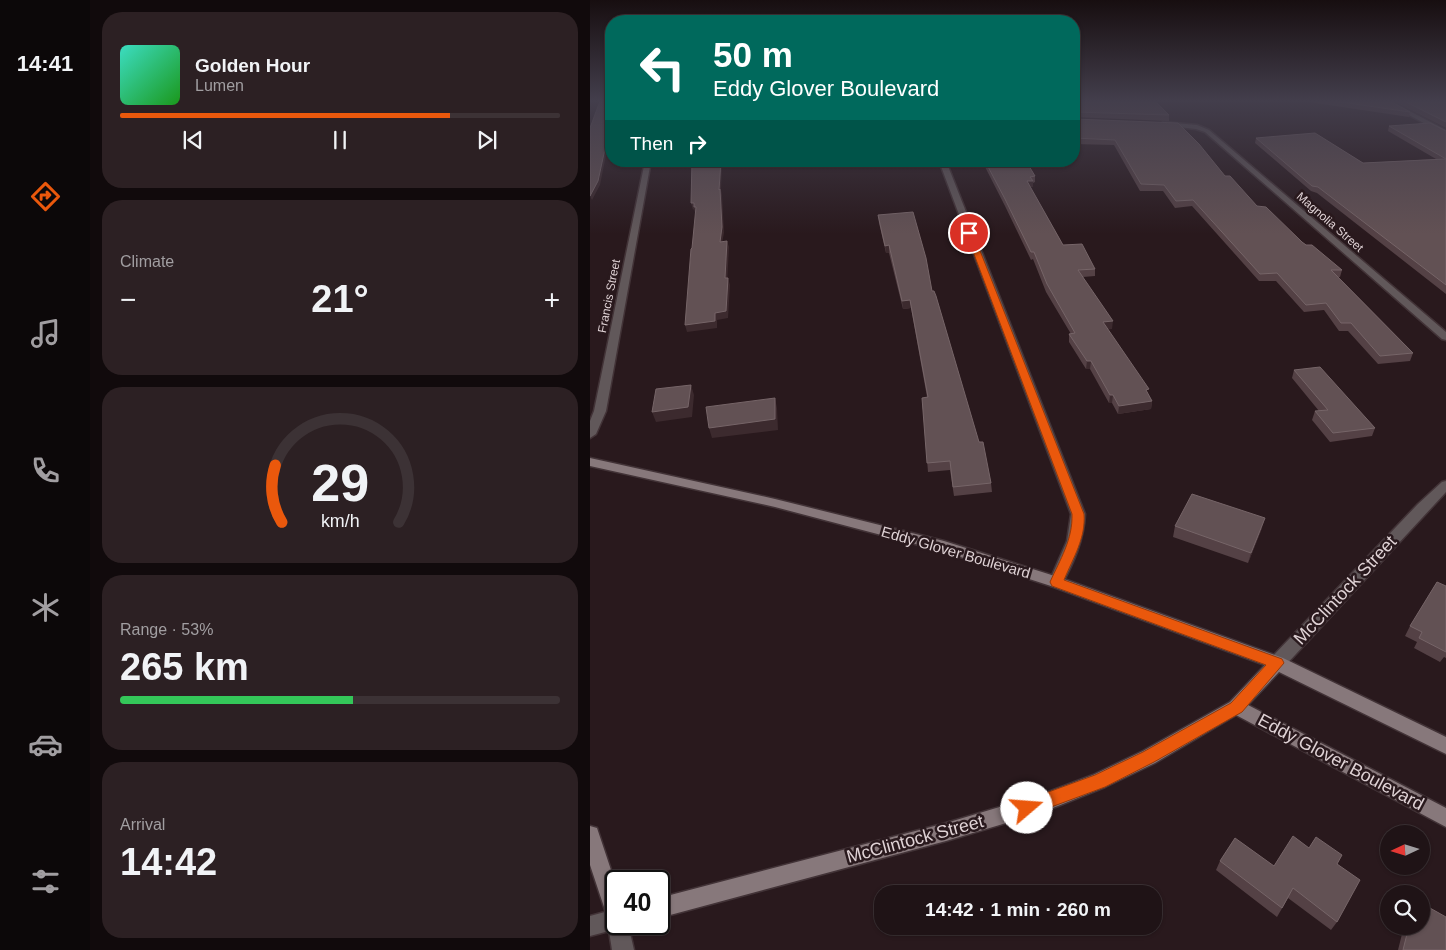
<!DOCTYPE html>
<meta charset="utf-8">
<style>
body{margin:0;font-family:Arial,sans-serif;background:#2c2023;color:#f1f3f6;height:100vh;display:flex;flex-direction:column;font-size:19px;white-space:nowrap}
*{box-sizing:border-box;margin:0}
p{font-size:16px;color:#a19ea1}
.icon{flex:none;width:28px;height:28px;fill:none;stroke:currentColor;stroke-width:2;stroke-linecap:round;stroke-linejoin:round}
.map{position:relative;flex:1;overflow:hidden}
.drawer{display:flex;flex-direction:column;gap:12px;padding:12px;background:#110a0c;width:500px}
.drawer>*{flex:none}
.hud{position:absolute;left:15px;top:15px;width:475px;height:152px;border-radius:20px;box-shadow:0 1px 4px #0004,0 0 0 1px #3c3235;background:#00695c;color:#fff;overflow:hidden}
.needle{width:32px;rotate:266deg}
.buttons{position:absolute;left:790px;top:825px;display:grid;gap:10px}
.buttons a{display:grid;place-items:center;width:50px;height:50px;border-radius:50%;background:#1f1316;box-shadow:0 1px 4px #0004,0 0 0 1px #3c3235;font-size:25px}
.speed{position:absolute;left:15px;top:870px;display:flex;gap:10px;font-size:25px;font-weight:700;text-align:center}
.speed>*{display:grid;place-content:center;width:65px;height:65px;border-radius:50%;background:#1f1316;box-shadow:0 1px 4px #0004,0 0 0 1px #3c3235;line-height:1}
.speed .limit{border:2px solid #111;border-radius:8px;background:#fff;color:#111}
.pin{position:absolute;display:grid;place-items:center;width:42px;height:42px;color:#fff;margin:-21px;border:2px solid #fff;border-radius:50%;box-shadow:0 1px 5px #0007}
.me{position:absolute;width:55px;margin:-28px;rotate:72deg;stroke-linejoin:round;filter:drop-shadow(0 0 4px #0008)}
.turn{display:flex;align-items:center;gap:18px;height:105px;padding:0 25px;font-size:22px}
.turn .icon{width:65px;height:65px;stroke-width:2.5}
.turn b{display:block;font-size:35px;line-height:42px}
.then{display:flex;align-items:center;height:48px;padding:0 25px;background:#0003;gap:10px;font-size:19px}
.big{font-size:38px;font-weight:600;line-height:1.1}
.drawer .card{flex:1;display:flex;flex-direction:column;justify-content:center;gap:8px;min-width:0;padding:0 18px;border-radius:20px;background:#2c2023}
.drawer .dial{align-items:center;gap:0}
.dial svg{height:130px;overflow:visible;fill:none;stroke:#3c3235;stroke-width:7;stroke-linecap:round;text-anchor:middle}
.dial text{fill:#f1f3f6;stroke:none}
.song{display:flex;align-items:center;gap:15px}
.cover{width:60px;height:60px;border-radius:8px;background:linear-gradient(135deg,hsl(170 70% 55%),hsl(120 70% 35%))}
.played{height:5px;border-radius:2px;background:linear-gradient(90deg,#ea580c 75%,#3c3235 75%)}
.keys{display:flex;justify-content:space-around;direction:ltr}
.heat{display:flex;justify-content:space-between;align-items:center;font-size:28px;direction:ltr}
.charge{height:8px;border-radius:4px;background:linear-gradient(90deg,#34c759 53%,#3c3235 0)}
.trip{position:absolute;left:284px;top:885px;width:288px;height:50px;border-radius:20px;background:#1f1316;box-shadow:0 1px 4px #0004,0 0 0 1px #3c3235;font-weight:600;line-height:50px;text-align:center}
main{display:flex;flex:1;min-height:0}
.tabs{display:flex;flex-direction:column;width:90px;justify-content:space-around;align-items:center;background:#0c0809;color:#a19ea1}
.tabs .icon{width:35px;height:35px}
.tabs .active{color:#ea580c}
.tabs b{font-size:22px;color:#f1f3f6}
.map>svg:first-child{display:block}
</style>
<main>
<nav class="tabs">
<b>14:41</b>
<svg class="icon active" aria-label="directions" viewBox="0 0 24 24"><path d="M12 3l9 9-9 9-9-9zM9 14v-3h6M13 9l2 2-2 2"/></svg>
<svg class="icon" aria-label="music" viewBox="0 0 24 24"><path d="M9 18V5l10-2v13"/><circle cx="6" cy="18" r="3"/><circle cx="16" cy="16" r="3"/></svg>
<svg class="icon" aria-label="phone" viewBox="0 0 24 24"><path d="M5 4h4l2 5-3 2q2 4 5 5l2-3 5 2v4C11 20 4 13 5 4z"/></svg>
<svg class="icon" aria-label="climate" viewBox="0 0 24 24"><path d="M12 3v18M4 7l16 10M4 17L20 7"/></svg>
<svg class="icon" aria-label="car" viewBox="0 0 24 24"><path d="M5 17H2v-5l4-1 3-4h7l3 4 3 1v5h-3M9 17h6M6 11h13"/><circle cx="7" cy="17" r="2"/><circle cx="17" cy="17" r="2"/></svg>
<svg class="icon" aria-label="filters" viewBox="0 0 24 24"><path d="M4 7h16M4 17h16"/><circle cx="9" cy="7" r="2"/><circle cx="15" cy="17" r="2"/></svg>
</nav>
<section class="drawer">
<div class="card">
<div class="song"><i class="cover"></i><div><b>Golden Hour</b><p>Lumen</p></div></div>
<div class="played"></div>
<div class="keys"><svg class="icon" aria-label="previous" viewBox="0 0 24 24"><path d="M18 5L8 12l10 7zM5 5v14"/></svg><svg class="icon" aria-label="pause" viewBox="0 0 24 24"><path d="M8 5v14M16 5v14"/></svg><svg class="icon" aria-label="next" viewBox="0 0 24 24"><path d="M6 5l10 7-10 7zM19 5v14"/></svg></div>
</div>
<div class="card"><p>Climate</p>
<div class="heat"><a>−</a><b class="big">21°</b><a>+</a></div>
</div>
<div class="card dial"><svg viewBox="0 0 100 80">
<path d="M14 69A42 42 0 1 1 86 69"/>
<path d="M14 69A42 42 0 0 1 10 34" stroke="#ea580c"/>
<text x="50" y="56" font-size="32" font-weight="700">29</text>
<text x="50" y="72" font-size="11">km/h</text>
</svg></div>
<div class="card"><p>Range · 53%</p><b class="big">265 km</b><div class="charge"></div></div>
<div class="card"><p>Arrival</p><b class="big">14:42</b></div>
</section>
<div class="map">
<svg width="856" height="950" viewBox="0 0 856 950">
<rect width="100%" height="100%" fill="#29191d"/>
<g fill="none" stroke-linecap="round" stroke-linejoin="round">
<g stroke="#423337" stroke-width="3">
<path id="street" d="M 793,101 L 800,101 L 856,130 L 856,135 Z
M 573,122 L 607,125 L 619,130 L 856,332 L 856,340 L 852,339 L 615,132 L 606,129 L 571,125 Z
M 55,161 L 61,161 L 16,411 L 6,434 L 0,438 L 0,421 L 4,411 Z
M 349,161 L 356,161 L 495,514 C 494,540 483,564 471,586 L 466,587 L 461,586 L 459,582 L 477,541 L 481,514 Z
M 856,481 L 856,492 L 693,668 L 687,670 L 681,668 L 679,663 L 681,658 L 828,504 L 852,482 Z
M 26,909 L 26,924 L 38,924 L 44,950 L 22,950 L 19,931 L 0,936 L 0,916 Z"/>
</g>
<g stroke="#423337" stroke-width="3">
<path id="secondary" d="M 0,458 L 185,499 L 354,541 L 471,578 L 693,658 L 856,737 L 856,754 L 689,672 L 658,705 L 856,808 L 856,827 L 646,715 L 565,763 L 515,787 L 453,812 L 356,841 L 69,918 L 69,898 L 356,823 L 453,794 L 503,775 L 553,751 L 640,702 L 675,665 L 461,586 L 352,551 L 185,507 L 0,466 Z
M 0,826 L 7,828 L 26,885 L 26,924 L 30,924 L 26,925 L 19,922 L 0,865 Z"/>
</g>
<use href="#street" fill="#61585a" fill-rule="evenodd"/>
<use href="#secondary" fill="#87787b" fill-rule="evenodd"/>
</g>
<path fill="#544145" d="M 484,101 L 568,101 L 567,103 L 579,115 L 579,121 L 484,117 Z
M 712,101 L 800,101 L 820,112 L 819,117 Z
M 803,101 L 856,101 L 856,128 Z
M 484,119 L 635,176 L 667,206 L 712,242 L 752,270 L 750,277 L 748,277 L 823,353 L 820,361 L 788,364 L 758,331 L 749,331 L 734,310 L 714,312 L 686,281 L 669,281 L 602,206 L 585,208 L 573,191 L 550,191 L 524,145 L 484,144 Z
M 799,126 L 856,131 L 856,294 L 727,193 L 721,191 L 665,143 L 666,138 L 773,163 L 846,159 L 798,131 Z
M 392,161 L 436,161 L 445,176 L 445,182 L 443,183 L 443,187 L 440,187 L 473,245 L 505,269 L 505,276 L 493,277 L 522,329 L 517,329 L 562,401 L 561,409 L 528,414 L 522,403 L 519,403 L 500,369 L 496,369 L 479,342 L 479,334 L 481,334 L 456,292 L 443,259 L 441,260 L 415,206 Z
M 288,215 L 342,291 L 401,483 L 402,492 L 364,496 L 360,470 L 338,472 L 332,398 L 337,397 L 321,308 L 313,309 L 299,253 L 296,253 L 289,223 Z
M 704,370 L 785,428 L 782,436 L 740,442 L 722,420 L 725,411 L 729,411 L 702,378 Z
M 585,526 L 672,528 L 658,563 L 583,537 Z
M 856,586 L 856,658 L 854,657 L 850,662 L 824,648 L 827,642 L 815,636 L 820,626 Z
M 719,848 L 747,864 L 747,922 L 741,930 L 698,898 L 687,917 L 626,870 L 630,861 L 684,866 Z
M 814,926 L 831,926 L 856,950 L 808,950 Z"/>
<path fill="#3c2a2e" d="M 21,121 L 21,130 L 10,185 L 2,200 L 0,196 Z
M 131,161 L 132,161 L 131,190 L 132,195 L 134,233 L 131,248 L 130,242 L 129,190 Z
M 437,181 L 443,181 L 443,187 L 436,187 Z
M 101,203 L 104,203 L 106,207 L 105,213 L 104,209 L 103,210 Z
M 137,241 L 139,247 L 137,285 L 135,278 Z
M 299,245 L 299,253 L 296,253 L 295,246 Z
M 138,278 L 140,285 L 138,318 L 127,320 L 127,328 L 97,332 L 95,325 L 125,313 Z
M 320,300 L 321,308 L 313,309 L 312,301 Z
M 523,321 L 522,329 L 512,330 L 513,322 Z
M 497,361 L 501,361 L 500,369 L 496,369 Z
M 101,385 L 104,395 L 102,417 L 66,422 L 62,412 Z
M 520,395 L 523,395 L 522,403 L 519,403 Z
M 185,398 L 187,408 L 188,430 L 122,438 L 119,428 Z
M 562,401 L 561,409 L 528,414 L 529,406 Z
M 675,518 L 672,528 L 658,563 L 661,553 Z"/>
<path fill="#625154" stroke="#766568" d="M 10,101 L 21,101 L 21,121 L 8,181 L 0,196 L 0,128 Z
M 484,101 L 565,101 L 579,115 L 484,112 Z
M 744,101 L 800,101 L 820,112 Z
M 814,101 L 856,101 L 856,122 Z
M 484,119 L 588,123 L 609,144 L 635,176 L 640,176 L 667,206 L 676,207 L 712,242 L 716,245 L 722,245 L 752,270 L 741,270 L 823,353 L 790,356 L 761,323 L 751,323 L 736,303 L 716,305 L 687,273 L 670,274 L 603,200 L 586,201 L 574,185 L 551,184 L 525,140 L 484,138 Z
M 840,123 L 856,131 L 856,159 L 799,126 Z
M 725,133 L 773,163 L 856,159 L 856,285 L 728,187 L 722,186 L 666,138 Z
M 102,161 L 131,161 L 129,190 L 130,189 L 132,227 L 130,242 L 137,241 L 135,278 L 138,278 L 136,311 L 125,313 L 125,321 L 95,325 L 101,249 L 102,248 L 106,207 L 104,207 L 104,203 L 101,203 Z
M 395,161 L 436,161 L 445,176 L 440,177 L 443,181 L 437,181 L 473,245 L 492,244 L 505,269 L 488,270 L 523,321 L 513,322 L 559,389 L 556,390 L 562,401 L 529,406 L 523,395 L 520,395 L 501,361 L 497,361 L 479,334 L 485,333 L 457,284 L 444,252 L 441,252 L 415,199 Z
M 323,212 L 336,258 L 342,291 L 344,291 L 346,296 L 389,442 L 393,442 L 401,483 L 363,487 L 360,461 L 337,463 L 332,398 L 338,397 L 320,300 L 312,301 L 299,245 L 295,246 L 288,215 Z
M 730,367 L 785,428 L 743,433 L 725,411 L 738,410 L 704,370 Z
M 101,385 L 98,407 L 62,412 L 66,389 Z
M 185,398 L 185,419 L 119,428 L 116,407 Z
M 602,494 L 675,518 L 661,553 L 585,526 Z
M 847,582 L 856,586 L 856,652 L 829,638 L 832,632 L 820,626 Z
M 703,836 L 719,848 L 726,837 L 752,855 L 747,864 L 770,880 L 747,922 L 703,888 L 692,908 L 630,861 L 645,838 L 684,866 Z
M 831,903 L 856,917 L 856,950 L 813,950 L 819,926 L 831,926 Z"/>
<linearGradient id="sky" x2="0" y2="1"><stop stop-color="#170e10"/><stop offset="0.43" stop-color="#433e4c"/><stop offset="1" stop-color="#433e4c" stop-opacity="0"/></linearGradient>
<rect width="856" height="234" fill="url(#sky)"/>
<path fill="#ea580c" stroke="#983908" d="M 377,231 L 383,233 L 494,514 C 496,538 483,558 474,580 L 692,659 L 694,663 L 652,712 L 564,762 L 515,787 L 437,816 L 431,813 L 429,808 L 431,802 L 505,775 L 553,752 L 641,703 L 676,665 L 462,586 L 460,582 C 470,560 483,539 482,514 L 376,233 Z"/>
<g text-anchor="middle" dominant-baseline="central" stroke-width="5" stroke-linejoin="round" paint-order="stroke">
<g font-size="12" fill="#dfd2d5" stroke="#29191d">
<text transform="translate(740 222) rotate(41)">Magnolia Street</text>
<text transform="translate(19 296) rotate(-79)">Francis Street</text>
</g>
<g font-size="15" fill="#dfd2d5" stroke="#29191d">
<text transform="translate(366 552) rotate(16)">Eddy Glover Boulevard</text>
</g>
<g font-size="18" fill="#dfd2d5" stroke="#29191d">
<text transform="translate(755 590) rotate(-47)">McClintock Street</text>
<text transform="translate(751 762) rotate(28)">Eddy Glover Boulevard</text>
<text transform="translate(325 839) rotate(-15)">McClintock Street</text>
</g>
</g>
</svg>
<div class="buttons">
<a><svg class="needle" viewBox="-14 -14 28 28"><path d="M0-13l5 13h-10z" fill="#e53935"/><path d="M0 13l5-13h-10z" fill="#a19ea1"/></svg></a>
<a><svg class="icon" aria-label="search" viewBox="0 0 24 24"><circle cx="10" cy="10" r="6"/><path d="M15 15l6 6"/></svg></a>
</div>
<div class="speed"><div class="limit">40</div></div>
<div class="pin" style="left:379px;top:233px;background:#d93025"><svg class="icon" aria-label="arrive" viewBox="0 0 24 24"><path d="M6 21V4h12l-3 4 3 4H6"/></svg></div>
<svg class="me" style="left:437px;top:808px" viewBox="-20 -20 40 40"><circle r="19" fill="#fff"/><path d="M0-13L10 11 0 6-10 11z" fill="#ea580c"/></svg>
<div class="trip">14:42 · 1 min · 260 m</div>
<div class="hud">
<div class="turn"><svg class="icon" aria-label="left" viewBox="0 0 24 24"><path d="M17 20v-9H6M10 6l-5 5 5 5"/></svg><div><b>50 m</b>Eddy Glover Boulevard</div></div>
<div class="then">Then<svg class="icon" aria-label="right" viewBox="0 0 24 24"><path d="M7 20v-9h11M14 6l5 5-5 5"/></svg></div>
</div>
</div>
</main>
